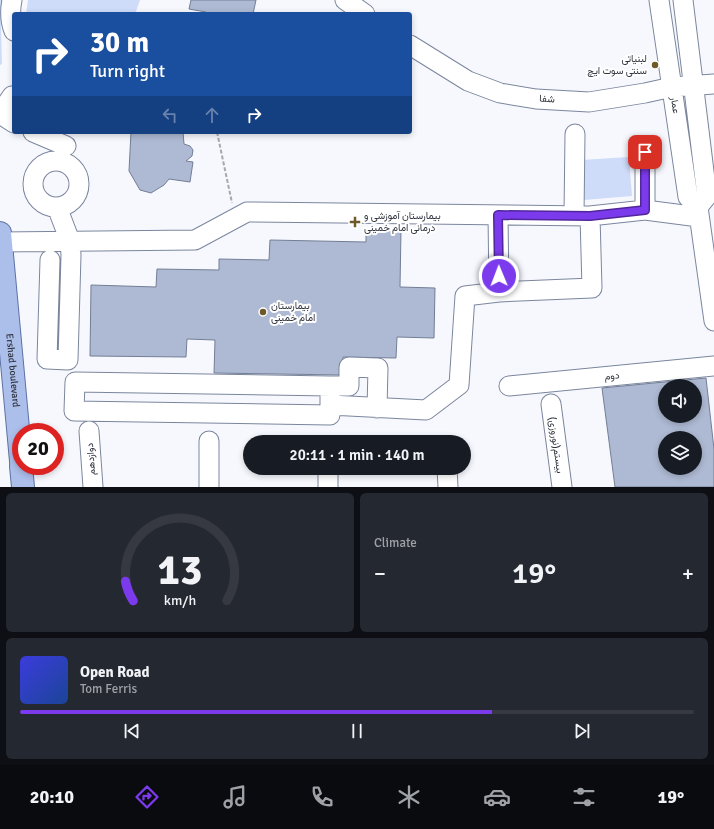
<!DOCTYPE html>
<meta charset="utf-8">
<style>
body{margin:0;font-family:Signika,Vazirmatn,sans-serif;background:#242831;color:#f1f3f6;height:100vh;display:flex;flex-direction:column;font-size:15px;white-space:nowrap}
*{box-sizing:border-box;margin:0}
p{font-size:13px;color:#9ea1a6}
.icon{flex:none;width:22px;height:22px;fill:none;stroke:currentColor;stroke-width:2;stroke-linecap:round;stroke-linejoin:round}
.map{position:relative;height:487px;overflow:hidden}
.side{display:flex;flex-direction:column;gap:6px;padding:6px;background:#0d0f14;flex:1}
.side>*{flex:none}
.hud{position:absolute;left:12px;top:12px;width:400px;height:122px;border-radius:4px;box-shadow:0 2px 6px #0003;background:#1a4fa0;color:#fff;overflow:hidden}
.controls{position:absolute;left:658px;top:379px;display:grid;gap:8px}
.controls a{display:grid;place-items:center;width:44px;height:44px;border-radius:50%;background:#171b24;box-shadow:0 2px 6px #0003;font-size:20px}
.speed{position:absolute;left:12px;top:423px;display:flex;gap:8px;font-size:20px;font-weight:700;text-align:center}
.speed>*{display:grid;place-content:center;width:52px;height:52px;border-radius:50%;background:#171b24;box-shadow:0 2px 6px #0003;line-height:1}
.speed .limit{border:6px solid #d22;background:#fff;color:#111}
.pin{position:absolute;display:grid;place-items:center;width:34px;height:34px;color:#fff;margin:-17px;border-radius:8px;box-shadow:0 2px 6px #0006}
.me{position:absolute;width:44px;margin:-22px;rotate:359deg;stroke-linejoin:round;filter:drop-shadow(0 0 3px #0008)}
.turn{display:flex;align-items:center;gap:14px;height:84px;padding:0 12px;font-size:18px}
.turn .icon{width:52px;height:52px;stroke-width:2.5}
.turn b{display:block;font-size:28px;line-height:34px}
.lanes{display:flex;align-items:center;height:38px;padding:0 12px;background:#0003;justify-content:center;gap:20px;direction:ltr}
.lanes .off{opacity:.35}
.big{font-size:30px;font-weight:600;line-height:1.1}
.side .tile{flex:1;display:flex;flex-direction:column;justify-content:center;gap:6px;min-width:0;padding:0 14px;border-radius:6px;background:#242831}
.side .dial{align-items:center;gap:0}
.dial svg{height:104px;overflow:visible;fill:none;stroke:#363941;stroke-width:7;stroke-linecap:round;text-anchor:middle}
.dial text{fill:#f1f3f6;stroke:none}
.song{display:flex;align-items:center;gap:12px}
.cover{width:48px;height:48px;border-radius:6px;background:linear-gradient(135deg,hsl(240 70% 55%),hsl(220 70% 35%))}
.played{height:4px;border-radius:2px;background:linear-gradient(90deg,#7c3aed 70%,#363941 70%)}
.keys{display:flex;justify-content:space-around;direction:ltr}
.heat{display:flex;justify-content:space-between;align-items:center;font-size:22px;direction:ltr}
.side .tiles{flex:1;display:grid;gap:6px;grid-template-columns:1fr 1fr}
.tile:last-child{grid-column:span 2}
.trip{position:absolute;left:243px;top:435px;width:228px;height:40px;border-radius:20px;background:#171b24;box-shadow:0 2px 6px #0003;font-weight:600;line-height:40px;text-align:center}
.tab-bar{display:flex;height:64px;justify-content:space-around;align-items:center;background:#090b0e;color:#9ea1a6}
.tab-bar .icon{width:28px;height:28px}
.tab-bar .selected{color:#7c3aed}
.tab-bar b{font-size:18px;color:#f1f3f6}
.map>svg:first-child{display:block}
</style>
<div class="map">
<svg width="714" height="487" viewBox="0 0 714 487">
<rect width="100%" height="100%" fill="#f6f8fe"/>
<path fill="#cedcfa" d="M 0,0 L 8,0 L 1,27 L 2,64 L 0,65 Z
M 28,0 L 140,0 L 135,14 L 26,14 Z
M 629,157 L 632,196 L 584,200 L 581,160 Z"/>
<path fill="#aebad3" stroke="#737e95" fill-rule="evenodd" d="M 191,0 L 256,0 L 253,14 L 255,14 L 206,14 L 206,12 L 189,9 Z
M 131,132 L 183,132 L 184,144 L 190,146 L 193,150 L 192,156 L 186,161 L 193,162 L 190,182 L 169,179 L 164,185 L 151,193 L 140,190 L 129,171 Z
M 366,229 L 401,230 L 400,287 L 435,288 L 434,338 L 397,337 L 396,358 L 343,357 L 342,375 L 214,373 L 215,340 L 187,339 L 186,357 L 90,356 L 91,285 L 156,287 L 157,269 L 219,270 L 219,259 L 269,260 L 270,240 L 366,242 Z
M 706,378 L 714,449 L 714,487 L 615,487 L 602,388 ZM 665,386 L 695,386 L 695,416 L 665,416 ZM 665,438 L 695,438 L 695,468 L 665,468 Z"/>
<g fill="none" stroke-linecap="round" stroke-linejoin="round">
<g stroke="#7b869d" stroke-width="21">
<path id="minor" d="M 12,0 C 10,10 10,21 14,31
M 345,0 L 365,14
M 659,0 L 688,197 L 698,207 L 714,321
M 683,0 L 707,196 L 698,207
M 410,45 L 468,81 L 500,93 L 536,99 L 589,102 L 645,93 L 672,87 L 714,84
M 14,96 L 12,96 L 0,114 L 14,123
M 33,132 L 66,146
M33 184a23 23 0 1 1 46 0a23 23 0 1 1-46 0Z
M 645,210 L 645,152
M 498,215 L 499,292 L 592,288 L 590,216
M 574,215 L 575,134
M 0,242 L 195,240 L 247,212 L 590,216 L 645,210 L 699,217
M 50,260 L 47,359 L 68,360 L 71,255 L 70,241 L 57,207
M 75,382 L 330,386 L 330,415 L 74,411 Z
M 330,386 L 349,386 L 349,367 L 378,368 L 377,408
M 509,386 L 714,366
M 551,404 L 562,487
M 330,405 L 426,410 L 459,385 L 465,296 L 499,292
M 89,431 L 93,487
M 209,441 L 209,487
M 328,468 L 328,487
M 447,468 L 448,487"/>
</g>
<g stroke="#5c71a4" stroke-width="24">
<g id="major">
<path id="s1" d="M 0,233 L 21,461"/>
<path d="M 21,466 L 23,487"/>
</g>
</g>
<path stroke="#a5a8af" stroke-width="2" stroke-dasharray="4 2" stroke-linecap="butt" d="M 217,132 L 232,203"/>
<use href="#minor" stroke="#fff" stroke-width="19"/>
<use href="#major" stroke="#acbeea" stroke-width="22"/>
</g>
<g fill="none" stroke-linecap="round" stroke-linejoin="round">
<g stroke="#51269a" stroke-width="10">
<path id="route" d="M 499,276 L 498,215 L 590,216 L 645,210 L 645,152"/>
</g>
<use href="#route" stroke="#7c3aed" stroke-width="7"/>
</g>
<g fill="#6f5929" stroke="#fff" stroke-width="1.5">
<circle cx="655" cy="65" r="4"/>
<path d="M353 216h4v4h4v4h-4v4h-4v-4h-4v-4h4z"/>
<circle cx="263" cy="312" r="4"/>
</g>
<g text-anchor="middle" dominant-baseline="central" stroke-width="4" stroke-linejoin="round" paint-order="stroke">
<g font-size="10" fill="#2e333d" stroke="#fff" text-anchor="start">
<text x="647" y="59" text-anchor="end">لبنیاتی<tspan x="647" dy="12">سنتی سوت ایچ</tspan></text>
<text x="364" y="216">بیمارستان آموزشی و<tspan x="364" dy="12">درمانی امام خمینی</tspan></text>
<text x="271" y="306">بیمارستان<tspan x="271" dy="12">امام خمینی</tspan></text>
</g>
<g font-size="10" fill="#2e333d" stroke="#fff">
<text transform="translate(547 99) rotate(4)">شفا</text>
<text transform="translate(675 105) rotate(82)">عمار</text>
<text stroke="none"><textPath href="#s1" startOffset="138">Ershad boulevard</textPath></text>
<text transform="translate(612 376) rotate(-5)">دوم</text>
<text transform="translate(556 445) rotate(82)">بیستم(نوروزی)</text>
<text transform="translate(91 459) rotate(-94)">دوازدهم</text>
</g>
</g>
</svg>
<div class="controls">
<a><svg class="icon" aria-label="sound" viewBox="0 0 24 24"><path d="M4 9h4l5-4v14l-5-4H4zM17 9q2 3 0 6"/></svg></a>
<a><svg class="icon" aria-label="layers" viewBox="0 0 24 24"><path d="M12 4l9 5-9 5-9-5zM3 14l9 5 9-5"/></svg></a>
</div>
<div class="speed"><div class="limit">20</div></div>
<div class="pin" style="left:645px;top:152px;background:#d93025"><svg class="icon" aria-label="arrive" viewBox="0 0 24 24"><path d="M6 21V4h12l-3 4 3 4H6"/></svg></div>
<svg class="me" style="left:499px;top:276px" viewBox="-20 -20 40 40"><circle r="17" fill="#7c3aed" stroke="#fff" stroke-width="3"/><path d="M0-11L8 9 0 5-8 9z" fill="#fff"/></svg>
<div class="trip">20:11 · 1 min · 140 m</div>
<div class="hud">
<div class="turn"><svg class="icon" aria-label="right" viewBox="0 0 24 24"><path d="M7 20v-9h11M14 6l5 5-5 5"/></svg><div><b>30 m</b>Turn right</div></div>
<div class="lanes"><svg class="icon off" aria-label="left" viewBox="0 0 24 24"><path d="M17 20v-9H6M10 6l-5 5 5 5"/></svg><svg class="icon off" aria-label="ahead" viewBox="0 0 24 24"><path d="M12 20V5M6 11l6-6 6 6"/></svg><svg class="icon" aria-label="right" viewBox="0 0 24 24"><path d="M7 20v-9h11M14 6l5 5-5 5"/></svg></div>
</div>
</div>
<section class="side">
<div class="tiles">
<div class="tile dial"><svg viewBox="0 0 100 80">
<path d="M14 69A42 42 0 1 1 86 69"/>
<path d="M14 69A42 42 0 0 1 8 54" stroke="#7c3aed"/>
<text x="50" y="56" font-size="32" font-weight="700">13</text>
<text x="50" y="72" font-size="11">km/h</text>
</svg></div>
<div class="tile"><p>Climate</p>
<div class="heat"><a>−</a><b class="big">19°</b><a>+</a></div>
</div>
<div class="tile">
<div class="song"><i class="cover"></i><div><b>Open Road</b><p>Tom Ferris</p></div></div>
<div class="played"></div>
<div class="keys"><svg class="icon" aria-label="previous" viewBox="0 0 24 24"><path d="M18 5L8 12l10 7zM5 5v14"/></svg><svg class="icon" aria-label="pause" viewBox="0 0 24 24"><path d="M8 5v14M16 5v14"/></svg><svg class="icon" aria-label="next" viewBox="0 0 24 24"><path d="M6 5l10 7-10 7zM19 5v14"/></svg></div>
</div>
</div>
</section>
<nav class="tab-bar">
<b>20:10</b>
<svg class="icon selected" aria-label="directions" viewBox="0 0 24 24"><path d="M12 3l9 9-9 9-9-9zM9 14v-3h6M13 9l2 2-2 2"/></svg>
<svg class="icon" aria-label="music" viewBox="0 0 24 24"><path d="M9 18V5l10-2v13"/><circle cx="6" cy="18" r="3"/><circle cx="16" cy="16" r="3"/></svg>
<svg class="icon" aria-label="phone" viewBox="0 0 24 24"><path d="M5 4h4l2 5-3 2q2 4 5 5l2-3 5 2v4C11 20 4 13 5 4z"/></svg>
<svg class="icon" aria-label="climate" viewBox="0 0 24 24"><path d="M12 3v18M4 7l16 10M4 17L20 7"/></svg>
<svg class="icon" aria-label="car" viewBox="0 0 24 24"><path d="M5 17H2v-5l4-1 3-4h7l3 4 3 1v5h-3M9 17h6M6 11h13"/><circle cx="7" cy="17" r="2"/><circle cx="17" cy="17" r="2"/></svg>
<svg class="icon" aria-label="filters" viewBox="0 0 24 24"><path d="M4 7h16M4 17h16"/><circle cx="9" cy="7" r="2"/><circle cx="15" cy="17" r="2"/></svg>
<b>19°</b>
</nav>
